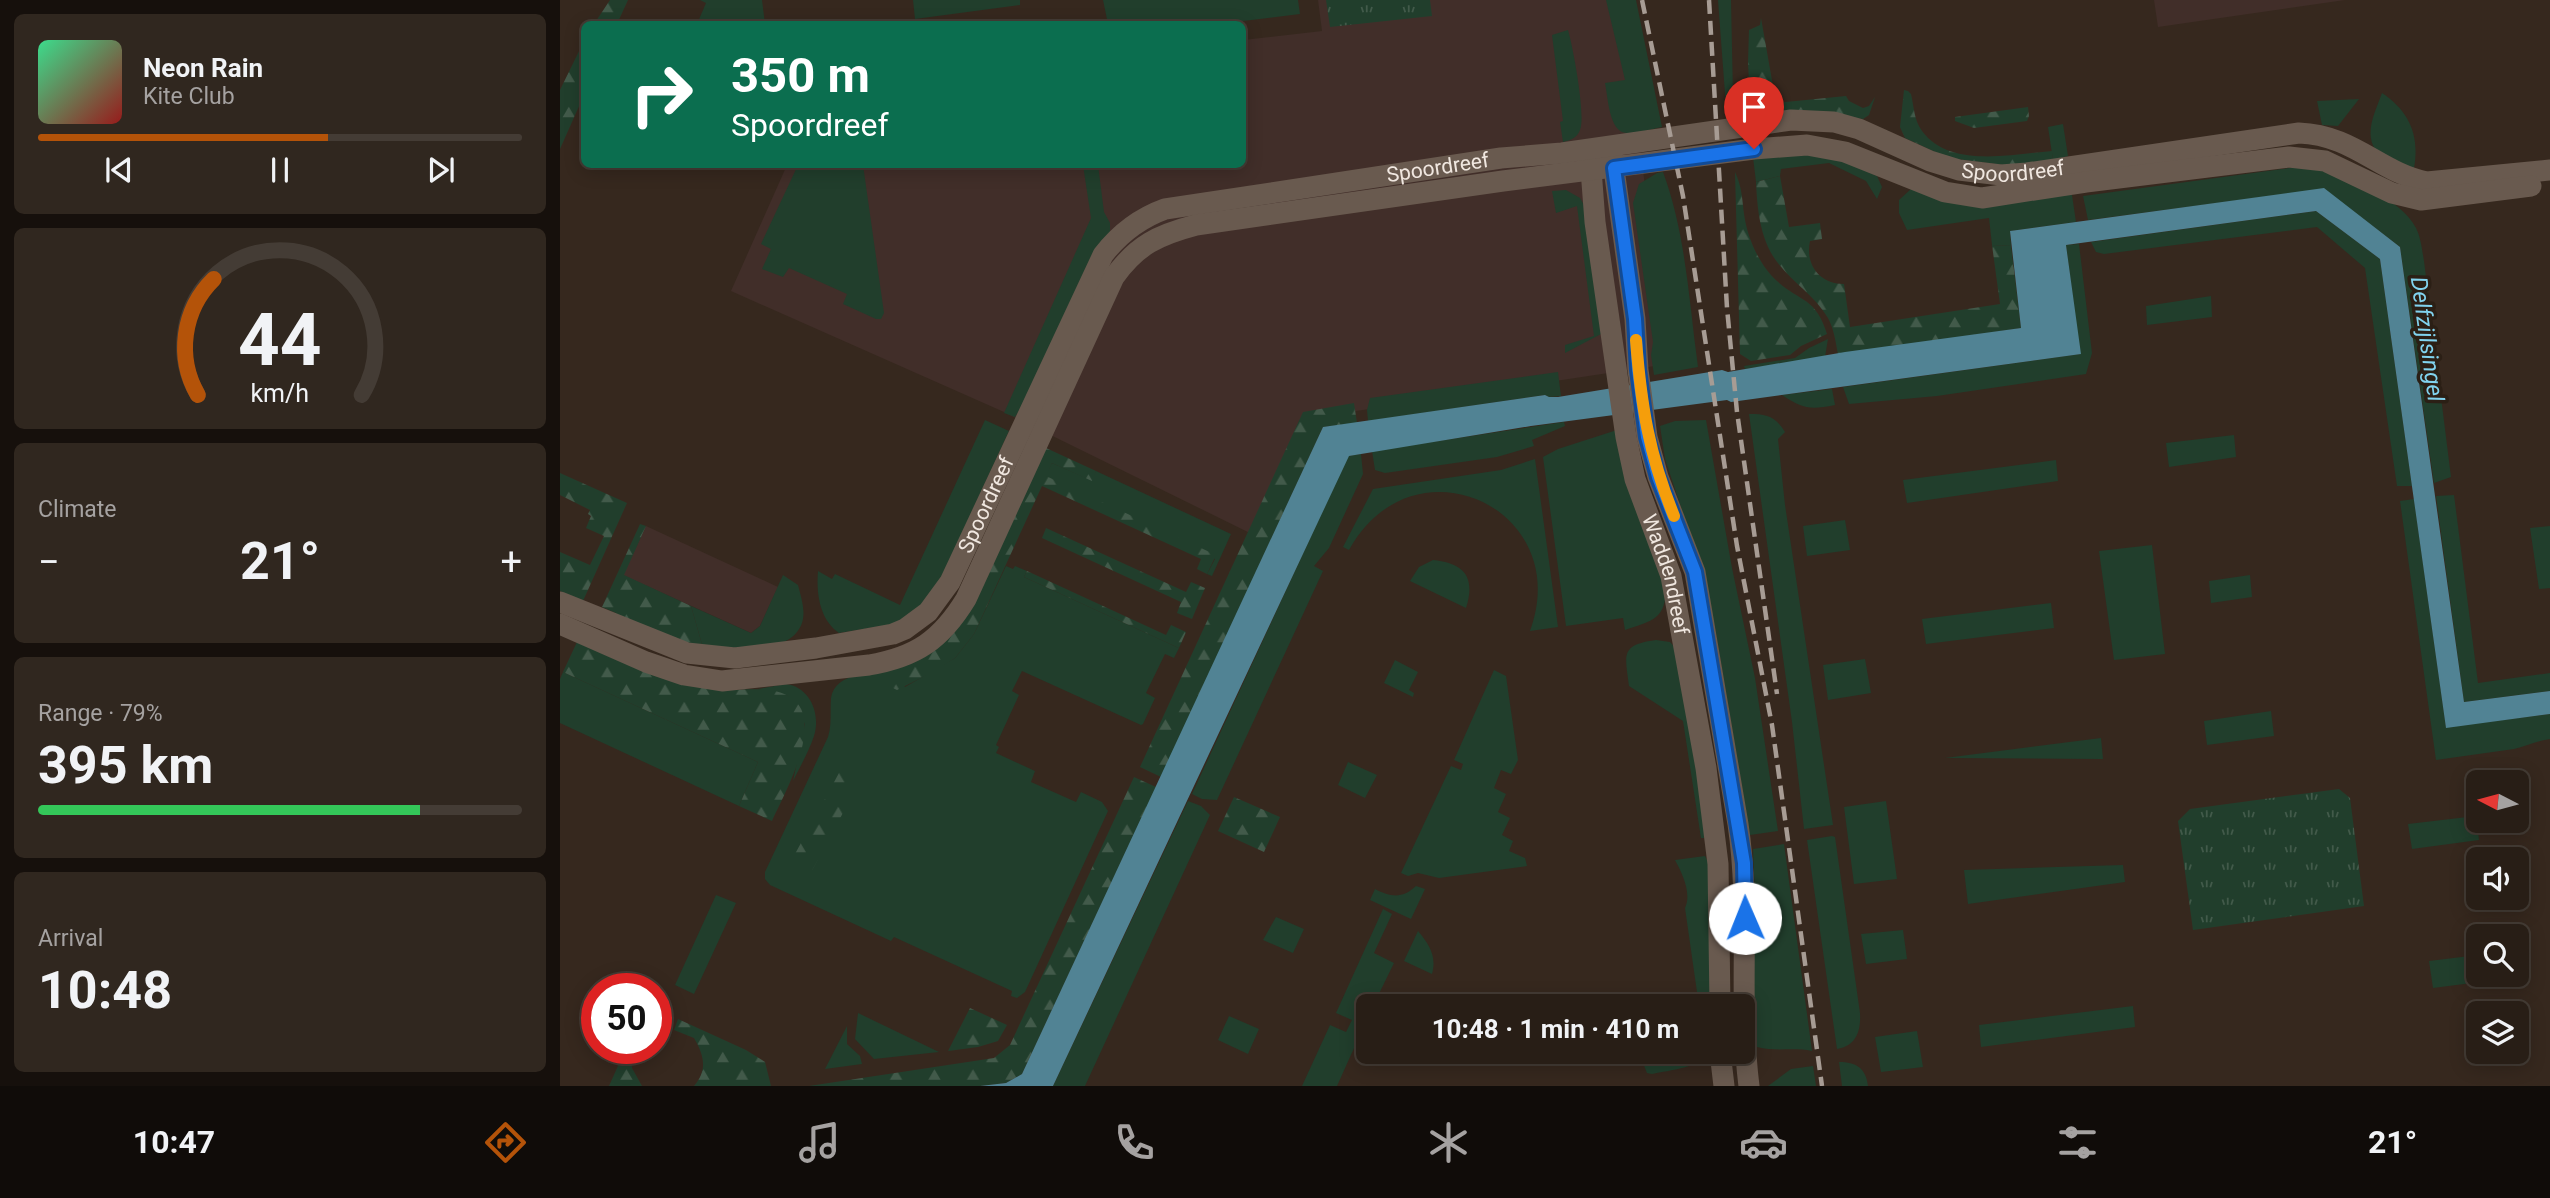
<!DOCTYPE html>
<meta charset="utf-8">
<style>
body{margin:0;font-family:Roboto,sans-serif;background:#30271f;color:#f1f3f6;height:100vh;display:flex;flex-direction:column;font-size:26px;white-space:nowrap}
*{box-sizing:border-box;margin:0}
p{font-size:23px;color:#a5a2a1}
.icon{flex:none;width:38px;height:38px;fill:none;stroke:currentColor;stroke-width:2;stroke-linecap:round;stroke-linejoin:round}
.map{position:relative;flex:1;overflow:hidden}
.panel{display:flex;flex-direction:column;gap:14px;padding:14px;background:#16100c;width:560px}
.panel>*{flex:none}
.guide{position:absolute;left:21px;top:21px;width:665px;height:147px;border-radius:10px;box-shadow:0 4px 18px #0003,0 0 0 2px #443c35;background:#0b6e4f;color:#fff;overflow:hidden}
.needle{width:46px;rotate:276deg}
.tools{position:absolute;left:1906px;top:770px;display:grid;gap:14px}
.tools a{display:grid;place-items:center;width:63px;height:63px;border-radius:10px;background:#281e16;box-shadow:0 4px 18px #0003,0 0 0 2px #443c35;font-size:35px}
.speed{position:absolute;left:21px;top:973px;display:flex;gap:14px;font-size:35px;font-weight:700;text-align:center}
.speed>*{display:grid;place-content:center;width:91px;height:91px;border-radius:50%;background:#281e16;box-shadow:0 4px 18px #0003,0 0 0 2px #443c35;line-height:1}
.speed .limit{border:10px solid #d22;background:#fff;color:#111}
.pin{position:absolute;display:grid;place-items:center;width:60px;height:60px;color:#fff;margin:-72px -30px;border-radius:50% 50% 50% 0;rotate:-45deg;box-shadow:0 0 7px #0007}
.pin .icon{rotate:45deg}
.me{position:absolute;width:77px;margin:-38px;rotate:359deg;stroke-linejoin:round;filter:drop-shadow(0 0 5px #0008)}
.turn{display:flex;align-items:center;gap:24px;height:147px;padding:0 35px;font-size:32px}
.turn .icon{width:91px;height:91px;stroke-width:2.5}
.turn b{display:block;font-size:49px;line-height:60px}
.big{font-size:52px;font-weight:700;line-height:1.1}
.panel .card{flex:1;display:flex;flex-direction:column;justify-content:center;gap:10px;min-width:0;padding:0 24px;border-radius:10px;background:#30271f}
.panel .dial{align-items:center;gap:0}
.dial svg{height:182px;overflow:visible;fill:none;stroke:#443c35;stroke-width:7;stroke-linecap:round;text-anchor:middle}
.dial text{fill:#f1f3f6;stroke:none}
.song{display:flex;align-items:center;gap:21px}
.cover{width:84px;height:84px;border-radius:10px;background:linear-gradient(135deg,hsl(150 70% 55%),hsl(0 70% 35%))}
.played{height:7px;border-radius:4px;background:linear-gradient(90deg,#b45309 60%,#443c35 60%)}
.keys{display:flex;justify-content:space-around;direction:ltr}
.heat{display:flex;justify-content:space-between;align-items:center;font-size:38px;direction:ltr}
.charge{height:10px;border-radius:5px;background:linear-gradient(90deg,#34c759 79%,#443c35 0)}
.trip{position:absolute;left:796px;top:994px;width:399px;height:70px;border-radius:10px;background:#281e16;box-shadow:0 4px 18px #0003,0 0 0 2px #443c35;font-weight:700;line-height:70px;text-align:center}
.tabs{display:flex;height:112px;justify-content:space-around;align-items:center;background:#100c09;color:#a5a2a1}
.tabs .icon{width:49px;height:49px}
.tabs .on{color:#b45309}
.tabs b{font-size:32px;color:#f1f3f6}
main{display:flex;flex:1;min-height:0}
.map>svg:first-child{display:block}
</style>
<main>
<section class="panel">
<div class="card">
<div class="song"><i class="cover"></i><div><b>Neon Rain</b><p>Kite Club</p></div></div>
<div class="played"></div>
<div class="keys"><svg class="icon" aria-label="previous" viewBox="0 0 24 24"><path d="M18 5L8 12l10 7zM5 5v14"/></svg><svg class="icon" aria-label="pause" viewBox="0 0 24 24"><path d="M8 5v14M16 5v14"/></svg><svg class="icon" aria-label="next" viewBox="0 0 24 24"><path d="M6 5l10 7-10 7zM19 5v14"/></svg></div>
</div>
<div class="card dial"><svg viewBox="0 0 100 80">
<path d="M14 69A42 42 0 1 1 86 69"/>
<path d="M14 69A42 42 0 0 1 21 18" stroke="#b45309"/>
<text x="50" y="56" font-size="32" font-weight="700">44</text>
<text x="50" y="72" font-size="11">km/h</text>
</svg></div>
<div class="card"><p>Climate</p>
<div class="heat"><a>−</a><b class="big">21°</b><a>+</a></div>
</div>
<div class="card"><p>Range · 79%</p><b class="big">395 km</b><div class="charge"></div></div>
<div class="card"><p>Arrival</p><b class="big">10:48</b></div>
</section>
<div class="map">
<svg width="1990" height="1086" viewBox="0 0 1990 1086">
<defs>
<pattern id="forest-firs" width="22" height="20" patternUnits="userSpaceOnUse" patternTransform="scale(1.75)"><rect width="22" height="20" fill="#213e2c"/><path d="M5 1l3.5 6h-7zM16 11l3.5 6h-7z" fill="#425a4a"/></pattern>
<pattern id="park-tufts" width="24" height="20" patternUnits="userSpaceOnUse" patternTransform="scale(1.75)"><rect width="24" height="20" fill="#213e2c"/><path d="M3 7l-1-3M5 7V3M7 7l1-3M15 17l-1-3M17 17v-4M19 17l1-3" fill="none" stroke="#425a4a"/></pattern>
</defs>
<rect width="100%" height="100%" fill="#36281e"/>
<path fill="#412e29" d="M 758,0 L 1061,0 L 1108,364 L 756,417 L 698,537 L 444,412 L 171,291 L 227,165 L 682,164 L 683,40 L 762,31 Z
M 1594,0 L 1785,0 L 1598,27 Z
M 86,526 L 218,587 L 200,626 L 191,633 L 63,575 Z"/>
<path fill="#213e2c" d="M 140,0 L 202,0 L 205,24 L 137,24 L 146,3 Z
M 353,0 L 460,0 L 460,5 L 355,19 Z
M 543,0 L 738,0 L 740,14 L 659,24 L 548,24 Z
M 1046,0 L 1076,0 L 1102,127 C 1091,129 1078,134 1067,133 C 1049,133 1048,97 1045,83 L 1065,80 Z
M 1158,0 L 1171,0 L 1173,95 L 1166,107 Z
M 1008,30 C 1013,47 1026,116 1020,130 C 1017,138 1011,140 1003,142 L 1000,122 L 1003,121 L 992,35 Z
M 1822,93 C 1849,111 1860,135 1854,168 L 1852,169 L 1815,149 C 1804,132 1816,110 1822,93 Z
M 1799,99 L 1778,126 L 1762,125 L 1757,101 Z
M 1503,124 L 1508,156 L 1493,160 L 1488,127 Z
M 1215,153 L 1271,156 L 1317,176 L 1322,187 L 1317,199 L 1306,181 L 1269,163 L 1221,169 L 1220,176 L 1196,182 L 1193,157 Z
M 1759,164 C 1789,180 1840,197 1856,228 C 1861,238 1862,250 1864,261 L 1891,477 L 1874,483 L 1840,247 L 1764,189 L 1528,220 L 1523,196 Z
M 238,165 L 303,165 L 324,313 L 321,319 L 316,319 L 283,304 L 287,294 L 229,268 L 223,277 L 202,269 L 211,249 L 201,244 Z
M 523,165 L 538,165 L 544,212 L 550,223 L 550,233 L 468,396 L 455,417 L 444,413 L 531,218 Z
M 1103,172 C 1126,234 1129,302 1138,367 L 1094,375 L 1091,355 L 1093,342 L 1073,203 L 1079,184 L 1097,173 Z
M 1351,189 L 1512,195 L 1516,222 L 1450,231 L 1451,246 L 1432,245 L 1429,218 L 1347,230 L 1339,213 L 1339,200 Z
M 1006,190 L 1020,198 L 1025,207 L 1041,334 L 1005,353 L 1005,345 L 1034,336 L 1017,206 L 996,213 L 992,191 Z
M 1756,211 L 1820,259 L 1852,486 L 1837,486 L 1805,268 L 1757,227 L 1544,254 L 1536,252 L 1531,242 Z
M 1519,244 L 1532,353 L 1526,374 L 1377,396 L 1289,404 L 1283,387 L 1520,354 L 1506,245 Z
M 1651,296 L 1652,317 L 1587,325 L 1586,306 Z
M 1268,339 L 1265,357 L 1185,369 L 1184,366 L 1235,358 L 1249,348 Z
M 998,372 L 1001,396 L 989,397 L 985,395 L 808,421 L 807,410 L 810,398 Z
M 1272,389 L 1275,405 C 1250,410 1243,409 1222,395 Z
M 1189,414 C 1207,414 1215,416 1225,432 L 1218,439 L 1225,505 L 1273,825 L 1244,829 L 1232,722 Z
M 425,420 L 449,431 L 373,596 L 340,623 L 279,633 C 260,620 256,594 258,571 L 272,579 L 275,574 L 340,605 Z
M 1146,420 L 1172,568 L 1195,678 L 1218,831 L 1190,835 L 1155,627 L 1137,555 L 1105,459 L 1100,426 L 1115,421 Z
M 1004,422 L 1005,426 L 972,440 L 974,446 L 937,457 L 825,473 L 815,470 L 812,451 Z
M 1057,430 L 1106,586 C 1106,620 1093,620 1065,630 L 1063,618 L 1006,626 L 983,457 L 998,449 Z
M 1674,435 L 1676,457 L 1609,467 L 1606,443 Z
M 801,454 L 803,474 L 769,548 L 754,566 L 763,571 L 657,800 L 642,799 L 632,794 L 788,456 Z
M 975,459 L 998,627 L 970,631 C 1015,508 853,434 789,550 L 783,547 L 813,489 L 941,470 Z
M 1496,460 L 1498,481 L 1347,503 L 1343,480 Z
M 492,463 L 531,480 L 536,471 L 671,534 L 652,576 L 647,574 L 655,559 L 485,476 Z
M 1894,495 L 1918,683 L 1990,673 L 1990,691 L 1904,702 L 1876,496 Z
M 1854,499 L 1886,727 L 1990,714 L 1990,739 C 1976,741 1967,746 1954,749 L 1876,760 L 1840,501 Z
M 1285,520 L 1290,550 L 1247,556 L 1243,526 Z
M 1990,526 L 1990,588 L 1979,589 L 1970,528 Z
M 1592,545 L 1605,654 L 1554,660 L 1539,551 Z
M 873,560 C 904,563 916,577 906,608 L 850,581 L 859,567 Z
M 446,566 L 453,569 L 455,566 L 467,571 L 464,577 L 619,648 L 614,658 L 605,654 L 586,693 L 595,698 L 583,724 L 581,725 L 462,671 L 452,691 L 459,695 L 436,745 L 439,747 L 436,753 L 475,771 L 471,782 L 516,802 L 521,792 L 542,802 L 548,811 L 465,992 L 457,998 L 451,996 L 452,991 L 334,937 L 331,941 L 210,885 L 205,879 L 205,872 L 268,737 C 272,724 270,712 271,698 C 275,672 313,673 333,669 L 345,687 L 395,658 L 414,634 Z
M 223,575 L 238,585 C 241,597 246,611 242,623 C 230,657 172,648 143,648 L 131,606 L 191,633 L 200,626 Z
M 1690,575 L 1692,597 L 1651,603 L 1649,581 Z
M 1491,603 L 1494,628 L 1366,644 L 1362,619 Z
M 1096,640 L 1110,642 L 1118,651 L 1148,834 L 1144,835 L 1144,838 L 1141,838 L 1123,721 L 1069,686 C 1065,654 1060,645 1096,640 Z
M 1305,659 L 1311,693 L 1268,700 L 1263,665 Z
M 835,660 L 858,672 L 849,690 L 854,693 L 853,697 L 824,683 Z
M 934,670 L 946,676 L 958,760 L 951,774 L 941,770 L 934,788 L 946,794 L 938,812 L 950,818 L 942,835 L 953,841 L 949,851 L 965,858 L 967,866 L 879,878 L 858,873 L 848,876 L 841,873 L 891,766 L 901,770 L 903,764 L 894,760 Z
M 3,672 L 198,762 L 179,806 L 0,723 L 0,679 Z
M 226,684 C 250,687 261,714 254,736 C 249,751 240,767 233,781 L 245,724 L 228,696 L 198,689 Z
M 1711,711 L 1714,736 L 1647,745 L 1644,721 Z
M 1541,738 L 1543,759 L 1385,758 Z
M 788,762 L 817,775 L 805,798 L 778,785 Z
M 628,801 L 641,806 L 650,815 L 525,1086 L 493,1086 Z
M 1326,801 L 1337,879 L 1294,884 L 1284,807 Z
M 1916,816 L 1919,840 L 1852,849 L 1848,824 Z
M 1272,836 L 1275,837 L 1300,1013 C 1301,1030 1297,1046 1277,1049 L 1247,840 Z
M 1224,844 L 1252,1051 C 1233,1047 1216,1052 1197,1047 C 1186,1011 1193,969 1195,932 C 1196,904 1194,877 1193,849 Z
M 1145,856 L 1147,860 L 1152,860 L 1152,1006 L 1139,1006 L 1125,908 C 1132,893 1122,873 1115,860 Z
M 1563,865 L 1565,882 L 1408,904 L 1404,870 Z
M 856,886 L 865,889 L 851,919 L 810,900 L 815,889 C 831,897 842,899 856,886 Z
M 156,895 L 176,903 L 134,994 L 115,985 Z
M 823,909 L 832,914 L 814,953 L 834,963 L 813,1006 L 808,1006 L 808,1017 L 777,1086 L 742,1086 L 770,1025 L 786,1032 L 792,1020 L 776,1013 Z
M 716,917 L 744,929 L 733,953 L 703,940 Z
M 1343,930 L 1347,959 L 1306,964 L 1301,934 Z
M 858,931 C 869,944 877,956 872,974 L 844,961 Z
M 1918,955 L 1918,975 L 1942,975 L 1943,979 L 1873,988 L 1869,961 Z
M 1573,1006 L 1575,1027 L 1421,1047 L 1419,1025 Z
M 298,1013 L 379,1052 L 314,1059 L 295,1039 Z
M 669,1016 L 699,1029 L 688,1054 L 658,1040 Z
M 287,1026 L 287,1044 L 300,1056 L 302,1064 L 265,1069 Z
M 1357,1031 L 1363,1067 L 1321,1072 L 1315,1037 Z
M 1110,1052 L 1151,1052 C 1140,1068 1110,1070 1092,1074 L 1087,1073 L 1083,1063 L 1089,1055 Z
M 1279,1062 C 1296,1062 1306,1068 1308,1086 L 1282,1086 Z
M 1253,1066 L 1256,1086 L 1208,1086 L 1231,1069 Z"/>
<path fill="url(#forest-firs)" d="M 50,0 L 68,0 L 57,24 L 34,24 Z
M 1201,18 L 1216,103 L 1286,96 L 1289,101 L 1303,108 L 1309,106 L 1315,97 L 1309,115 L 1303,119 L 1296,118 L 1243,110 L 1191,118 L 1188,63 L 1189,30 L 1200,25 Z
M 24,41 L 24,95 L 0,149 L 0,90 Z
M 1344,90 L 1348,91 L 1351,94 C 1354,107 1354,120 1362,131 C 1390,169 1452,154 1492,151 L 1493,160 L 1452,166 L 1388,158 L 1345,138 L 1340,127 Z
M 1468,107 L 1469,116 L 1467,121 L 1414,128 L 1395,121 L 1395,117 Z
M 1175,172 C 1182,187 1182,198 1184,214 C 1187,237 1199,265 1217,281 C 1240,302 1256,297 1267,334 L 1241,346 L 1230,355 L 1191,361 L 1180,354 Z
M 1220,176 L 1229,227 L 1260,223 L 1262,239 L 1250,241 C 1245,264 1259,284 1284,284 L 1290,327 L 1440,304 L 1432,245 L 1451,246 L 1461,328 L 1278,355 C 1276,343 1274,329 1268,318 C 1252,291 1221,276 1208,247 C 1199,227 1197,204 1196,182 Z
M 794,403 L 797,423 L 763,427 L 601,777 L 580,767 L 743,412 Z
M 486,448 L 536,471 L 532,481 L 492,463 L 486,476 L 656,555 L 647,574 L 637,569 L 641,559 L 482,486 L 414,634 L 395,658 L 375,671 L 337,690 L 331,687 C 328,680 328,676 333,669 L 362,656 Z
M 0,473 L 67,503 L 23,601 L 0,591 L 0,552 L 30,565 L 44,536 L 26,528 L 31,516 L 28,514 L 30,510 L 0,495 Z
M 80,524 L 86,526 L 64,575 L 131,606 L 143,648 L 55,617 L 56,613 L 42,607 Z
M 486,528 L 626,592 L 631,582 L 645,588 L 632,619 L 617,613 L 621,602 L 482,538 Z
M 467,571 L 606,635 L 611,625 L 626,632 L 619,648 L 464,577 Z
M 17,642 L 172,690 C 191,689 214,687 230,697 C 267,719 224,794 212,821 L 179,806 L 198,762 L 3,672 Z
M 284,771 L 299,783 L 248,878 L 246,878 L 229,868 L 229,865 L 279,773 Z
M 574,777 L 596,787 L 462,1074 L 446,1083 L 420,1086 L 249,1086 L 434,1058 L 450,1045 Z
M 674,797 L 720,817 L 704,852 L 658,831 Z
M 410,1008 L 447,1025 L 438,1041 L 418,1047 L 388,1051 Z
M 118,1019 L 186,1050 L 205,1062 L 211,1086 L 134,1086 C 148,1070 144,1055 134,1038 L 114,1030 Z
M 66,1048 L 73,1049 L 72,1068 L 82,1086 L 49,1086 Z"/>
<path fill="url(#park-tufts)" d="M 766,0 L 870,0 L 872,16 L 770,27 Z
M 1779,789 L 1790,798 L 1804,906 L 1633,930 L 1618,821 L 1630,809 Z"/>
<path fill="#518394" d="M 1764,188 L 1840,247 L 1904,702 L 1990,691 L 1990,714 L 1886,728 L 1820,259 L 1756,211 L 1506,245 L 1521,354 L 1171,402 L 1167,400 L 971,426 L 789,456 L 493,1086 L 420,1086 L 446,1083 L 462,1074 L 763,427 L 985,395 L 989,397 L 998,397 L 1162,370 L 1168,372 L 1285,352 L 1461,328 L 1450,231 Z"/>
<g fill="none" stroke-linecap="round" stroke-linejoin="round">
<g stroke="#695a4f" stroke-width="21">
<path d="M 1052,155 L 1075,319 L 1078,370 L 1087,437 L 1098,477 L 1135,572 L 1178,824 C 1191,911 1178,999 1189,1086"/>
<path id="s1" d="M 1030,156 L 1035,222 L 1066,437 L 1075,479 L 1111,576 L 1146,768 L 1158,864 L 1160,1006"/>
<path id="s2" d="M 0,602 L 127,653 L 175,658 L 256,648 L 333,634 L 345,629 L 368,612 L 390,582 L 543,255 C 560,233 580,218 605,209 L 941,158 L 1002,153 L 1231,120 L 1274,122 L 1299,129 L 1370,161 L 1399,170 L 1441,175 L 1467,173 L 1739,133 C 1794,135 1820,173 1867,182 L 1990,170"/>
<path d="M 0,624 L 86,662 L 124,675 L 162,681 L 309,665 C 356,657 381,640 406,599 L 554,277 C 577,245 598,235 636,225 L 943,181 L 1194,149 L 1247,145 L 1285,152 L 1385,192 L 1422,198 L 1526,182 L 1729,157 L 1765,161 L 1832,193 L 1861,200 L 1971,186"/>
<path d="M 1160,1052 L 1164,1086"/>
</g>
<path stroke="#a79c94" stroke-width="4.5" stroke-dasharray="14 7" stroke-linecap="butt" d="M 1082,0 L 1123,196 L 1177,546 L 1212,725 L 1262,1086
M 1149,0 L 1167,308 L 1177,412 L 1217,694"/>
</g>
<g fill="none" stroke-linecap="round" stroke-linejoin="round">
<g stroke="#114b97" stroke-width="18">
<path id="route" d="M 1185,918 L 1184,863 L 1135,572 L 1098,477 L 1087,437 L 1078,370 L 1075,319 L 1054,168 L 1194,149"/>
</g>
<use href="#route" stroke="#1a73e8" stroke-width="12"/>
<path stroke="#f59e0b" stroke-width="12" d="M 1076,340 C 1081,405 1089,455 1114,516"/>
</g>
<g text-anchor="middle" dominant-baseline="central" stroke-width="7" stroke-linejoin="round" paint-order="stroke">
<g font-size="21" fill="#f0e7e0" stroke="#2b1f15">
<text stroke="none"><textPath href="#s2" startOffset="1727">Spoordreef</textPath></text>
<text stroke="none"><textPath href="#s2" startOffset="1139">Spoordreef</textPath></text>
<text stroke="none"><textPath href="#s2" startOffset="509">Spoordreef</textPath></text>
<text stroke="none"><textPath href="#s1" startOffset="427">Waddendreef</textPath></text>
</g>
<g font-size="23" font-style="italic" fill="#81d3ef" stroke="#2b1f15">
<text transform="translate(1867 339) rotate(82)">Delfzijlsingel</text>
</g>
</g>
</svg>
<div class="tools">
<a><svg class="needle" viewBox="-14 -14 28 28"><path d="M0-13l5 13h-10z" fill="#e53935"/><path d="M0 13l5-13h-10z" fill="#a5a2a1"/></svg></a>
<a><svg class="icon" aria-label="sound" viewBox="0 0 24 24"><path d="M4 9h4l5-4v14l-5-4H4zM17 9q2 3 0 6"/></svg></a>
<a><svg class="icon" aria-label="search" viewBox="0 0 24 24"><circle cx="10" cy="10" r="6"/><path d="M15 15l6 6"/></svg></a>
<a><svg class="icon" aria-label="layers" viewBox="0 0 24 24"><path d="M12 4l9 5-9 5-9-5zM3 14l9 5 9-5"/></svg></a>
</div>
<div class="speed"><div class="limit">50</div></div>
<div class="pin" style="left:1194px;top:149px;background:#d93025"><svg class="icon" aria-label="arrive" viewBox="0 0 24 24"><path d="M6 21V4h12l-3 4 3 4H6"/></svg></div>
<svg class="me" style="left:1185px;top:918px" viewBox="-20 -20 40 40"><circle r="19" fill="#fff"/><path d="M0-13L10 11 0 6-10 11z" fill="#1a73e8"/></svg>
<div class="trip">10:48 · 1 min · 410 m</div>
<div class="guide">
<div class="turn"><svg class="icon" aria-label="right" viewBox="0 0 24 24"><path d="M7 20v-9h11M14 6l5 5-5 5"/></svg><div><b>350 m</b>Spoordreef</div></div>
</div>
</div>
</main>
<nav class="tabs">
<b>10:47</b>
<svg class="icon on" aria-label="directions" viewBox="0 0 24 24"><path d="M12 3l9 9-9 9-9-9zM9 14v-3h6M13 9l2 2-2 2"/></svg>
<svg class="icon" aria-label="music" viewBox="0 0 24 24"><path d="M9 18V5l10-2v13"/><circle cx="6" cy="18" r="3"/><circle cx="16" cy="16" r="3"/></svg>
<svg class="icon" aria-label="phone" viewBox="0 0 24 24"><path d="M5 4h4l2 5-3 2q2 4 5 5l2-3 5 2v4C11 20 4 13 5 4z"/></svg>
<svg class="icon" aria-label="climate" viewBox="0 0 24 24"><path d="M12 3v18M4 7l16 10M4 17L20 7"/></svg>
<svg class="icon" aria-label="car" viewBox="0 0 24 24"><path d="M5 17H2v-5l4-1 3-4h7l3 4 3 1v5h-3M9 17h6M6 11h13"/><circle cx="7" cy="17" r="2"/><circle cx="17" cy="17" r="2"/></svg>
<svg class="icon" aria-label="filters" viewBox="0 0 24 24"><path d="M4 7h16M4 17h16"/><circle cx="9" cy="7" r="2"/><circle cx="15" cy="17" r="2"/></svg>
<b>21°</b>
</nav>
